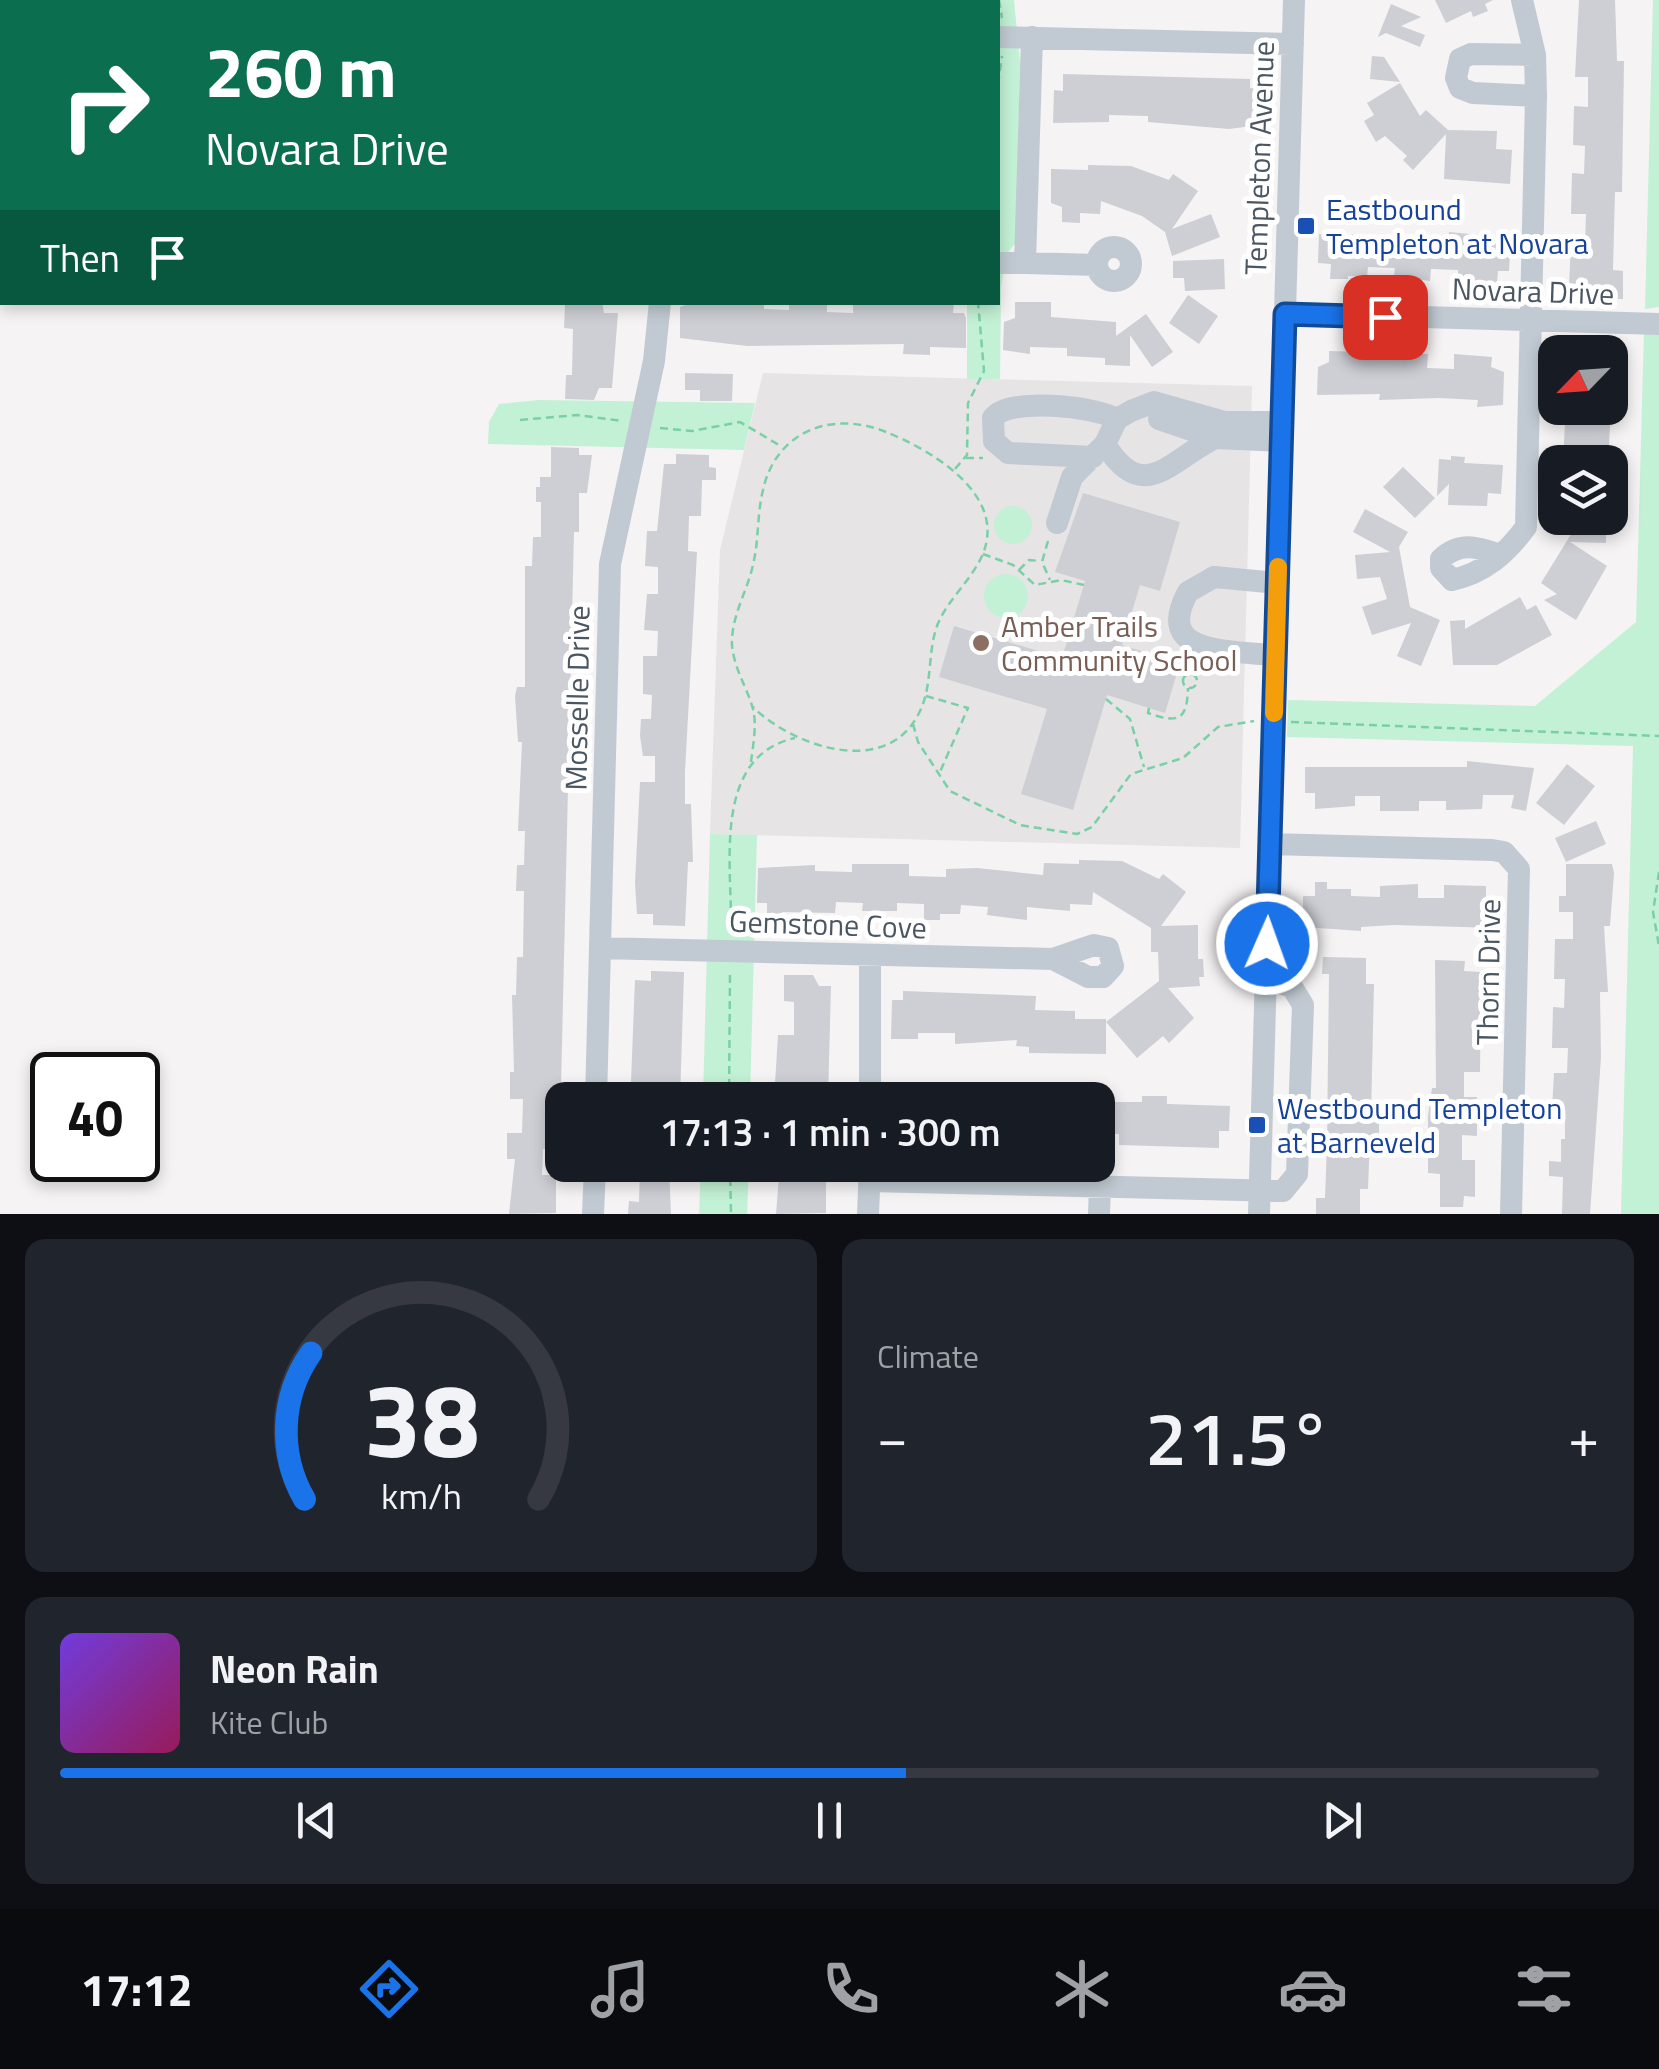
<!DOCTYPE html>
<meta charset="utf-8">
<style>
body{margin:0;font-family:"Titillium Web",sans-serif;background:#20242c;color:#f1f3f6;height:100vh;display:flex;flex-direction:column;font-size:38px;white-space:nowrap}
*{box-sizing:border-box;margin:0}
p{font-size:32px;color:#9ea1a6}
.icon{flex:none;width:55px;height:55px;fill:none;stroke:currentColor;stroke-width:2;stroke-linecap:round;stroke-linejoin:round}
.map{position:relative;height:1214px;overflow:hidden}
.side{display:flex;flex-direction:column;gap:25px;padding:25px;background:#0d0f14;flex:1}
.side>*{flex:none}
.guide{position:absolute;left:0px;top:0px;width:1000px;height:305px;box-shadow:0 5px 15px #0003;background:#0b6e4f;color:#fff;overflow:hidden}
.needle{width:65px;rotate:245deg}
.tools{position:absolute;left:1538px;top:335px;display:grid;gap:20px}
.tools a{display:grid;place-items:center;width:90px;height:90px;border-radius:20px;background:#171b24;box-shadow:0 5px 15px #0003;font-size:50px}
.speed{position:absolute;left:30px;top:1052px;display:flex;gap:20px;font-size:50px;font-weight:700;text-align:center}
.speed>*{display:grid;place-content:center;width:130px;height:130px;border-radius:50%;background:#171b24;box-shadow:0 5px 15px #0003;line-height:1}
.speed .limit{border:5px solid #111;border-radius:15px;background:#fff;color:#111}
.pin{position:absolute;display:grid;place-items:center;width:85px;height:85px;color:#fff;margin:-42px;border-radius:20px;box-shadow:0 5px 15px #0006}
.me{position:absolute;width:110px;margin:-55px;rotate:2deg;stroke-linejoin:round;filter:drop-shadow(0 0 8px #0008)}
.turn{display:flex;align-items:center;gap:35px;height:210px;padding:0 40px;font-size:45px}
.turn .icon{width:130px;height:130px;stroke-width:2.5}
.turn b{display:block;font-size:70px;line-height:85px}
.then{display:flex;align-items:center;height:95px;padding:0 40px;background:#0003;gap:20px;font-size:38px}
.big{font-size:75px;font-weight:600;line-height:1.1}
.side .tile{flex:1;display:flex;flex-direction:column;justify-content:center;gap:15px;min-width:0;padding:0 35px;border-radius:20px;background:#20242c}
.side .dial{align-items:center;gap:0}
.dial svg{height:260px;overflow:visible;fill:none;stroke:#363941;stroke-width:7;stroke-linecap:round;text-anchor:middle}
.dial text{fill:#f1f3f6;stroke:none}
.song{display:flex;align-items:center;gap:30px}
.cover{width:120px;height:120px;border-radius:15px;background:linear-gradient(135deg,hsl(260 70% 55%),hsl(330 70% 35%))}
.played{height:10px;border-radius:5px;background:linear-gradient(90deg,#1a73e8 55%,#363941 55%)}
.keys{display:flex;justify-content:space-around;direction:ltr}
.heat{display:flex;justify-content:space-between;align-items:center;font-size:55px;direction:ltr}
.side .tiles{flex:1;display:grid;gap:25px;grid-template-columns:1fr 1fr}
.tile:last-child{grid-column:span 2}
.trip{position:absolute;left:545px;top:1082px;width:570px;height:100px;border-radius:20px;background:#171b24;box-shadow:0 5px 15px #0003;font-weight:600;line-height:100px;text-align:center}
.tab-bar{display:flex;height:160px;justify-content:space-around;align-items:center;background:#090b0e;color:#9ea1a6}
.tab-bar .icon{width:70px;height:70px}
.tab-bar .on{color:#1a73e8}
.tab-bar b{font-size:45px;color:#f1f3f6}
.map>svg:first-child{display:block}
</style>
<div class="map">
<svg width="1659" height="1214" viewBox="0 0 1659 1214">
<rect width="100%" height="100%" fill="#f5f3f3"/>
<path fill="#e6e4e5" d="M 763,373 L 1252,386 L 1240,848 L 710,834 L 720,550 Z"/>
<path fill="#c3f1d5" d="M 976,0 L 1014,0 L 1020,62 L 1016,242 L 1006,255 L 1001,288 L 1000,379 L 967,379 L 967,303 L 998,302 L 998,2 Z
M 1653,0 L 1659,0 L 1659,307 L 1645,309 Z
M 1644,332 L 1659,333 L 1659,1214 L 1621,1214 L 1633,746 L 1287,737 L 1288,700 L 1535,706 L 1636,622 Z
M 539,400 L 755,403 L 744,450 L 488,444 L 489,422 L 499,404 Z
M994 525a19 19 0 1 1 38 0a19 19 0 1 1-38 0Z
M984 596a22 22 0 1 1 44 0a22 22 0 1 1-44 0Z
M 710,834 L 757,835 L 750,1100 L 703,1100 Z
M 701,1165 L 749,1165 L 747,1214 L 699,1214 Z"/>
<path fill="#cdcfd5" d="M 1435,0 L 1493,0 L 1485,4 L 1488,11 L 1473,17 L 1471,11 L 1446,23 Z
M 1579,0 L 1615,0 L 1617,61 L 1624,61 L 1622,192 L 1615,192 L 1613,270 L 1623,271 L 1623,299 L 1599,298 L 1592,287 L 1569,286 L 1571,243 L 1585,244 L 1586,214 L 1571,214 L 1572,173 L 1584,174 L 1585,146 L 1573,145 L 1574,106 L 1588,107 L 1588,77 L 1575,77 Z
M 1391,4 L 1421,17 L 1401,26 L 1425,35 L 1420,47 L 1386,33 L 1378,37 Z
M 1372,56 L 1384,57 L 1400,82 L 1370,79 Z
M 1063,74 L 1250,79 L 1250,88 L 1257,89 L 1256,117 L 1252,117 L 1252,126 L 1229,129 L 1148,122 L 1148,116 L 1109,115 L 1109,122 L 1053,123 L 1054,90 L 1063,91 Z
M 1400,83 L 1420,116 L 1426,110 L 1448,130 L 1497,131 L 1496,149 L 1512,150 L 1510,184 L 1444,179 L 1446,134 L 1413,170 L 1403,160 L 1407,156 L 1385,136 L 1376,142 L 1364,121 L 1374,115 L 1367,103 Z
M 1088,165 L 1131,166 L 1169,180 L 1173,174 L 1198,191 L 1172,229 L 1211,214 L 1220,237 L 1172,256 L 1165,232 L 1142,216 L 1101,201 L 1100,214 L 1080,213 L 1080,223 L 1062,222 L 1062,207 L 1051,203 L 1051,169 L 1088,170 Z
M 1449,232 L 1511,238 L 1509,271 L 1498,271 L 1497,284 L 1458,279 L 1458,270 L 1431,269 L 1430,281 L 1394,276 L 1395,268 L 1368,267 L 1367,277 L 1348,276 L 1348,279 L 1330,279 L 1331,264 L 1318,263 L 1319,234 L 1417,236 L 1449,235 Z
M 1224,259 L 1225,289 L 1185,291 L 1184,278 L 1173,278 L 1173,261 Z
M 1188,295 L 1218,316 L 1199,344 L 1169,323 Z
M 602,302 L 604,313 L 618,313 L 612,388 L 599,388 L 594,400 L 565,399 L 566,375 L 572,375 L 573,329 L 564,328 L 565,304 Z
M 694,302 L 764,302 L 764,309 L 789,310 L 789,302 L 827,302 L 827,312 L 853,313 L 853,302 L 954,302 L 953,313 L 964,313 L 966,318 L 966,348 L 930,347 L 930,355 L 903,354 L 904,344 L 747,346 L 680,338 L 680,307 Z
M 1015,302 L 1051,302 L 1051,317 L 1116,322 L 1116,336 L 1146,314 L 1173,352 L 1152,367 L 1130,335 L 1130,366 L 1105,365 L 1105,358 L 1067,356 L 1067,348 L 1030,347 L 1030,354 L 1003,350 L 1004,322 L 1015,318 Z
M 1329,351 L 1428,354 L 1427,368 L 1454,369 L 1454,354 L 1492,357 L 1491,367 L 1504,372 L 1503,405 L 1477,407 L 1478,400 L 1439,398 L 1379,400 L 1380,394 L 1317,395 L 1318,367 L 1329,362 Z
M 685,373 L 733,374 L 732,401 L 700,401 L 700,390 L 685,390 Z
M 1579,408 L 1611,408 L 1608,462 L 1563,462 L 1565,424 L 1578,424 Z
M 551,447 L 579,448 L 579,455 L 592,455 L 587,493 L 579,493 L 579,532 L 574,532 L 560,1129 L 558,1150 L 543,1149 L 542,1175 L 556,1175 L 556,1213 L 509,1214 L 515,1159 L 507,1159 L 507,1133 L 522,1133 L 523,1099 L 510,1099 L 510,1072 L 514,1072 L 512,995 L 516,995 L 517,957 L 523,957 L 524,891 L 516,891 L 517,865 L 524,865 L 525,831 L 518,831 L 522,742 L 518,742 L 515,696 L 517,687 L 525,687 L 525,566 L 532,566 L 533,537 L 541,537 L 541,502 L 536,502 L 536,487 L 540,487 L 540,477 L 551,477 Z
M 676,454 L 709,455 L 709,467 L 716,468 L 716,480 L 702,480 L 701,516 L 689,516 L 688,551 L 697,552 L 685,772 L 685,804 L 691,804 L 693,862 L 688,862 L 685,926 L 653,925 L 653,914 L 637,914 L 635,883 L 640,782 L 655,782 L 655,756 L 643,756 L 640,736 L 641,719 L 651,719 L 652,695 L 643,694 L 643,656 L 657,656 L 658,631 L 644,630 L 647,594 L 658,594 L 658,567 L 645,566 L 647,531 L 657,531 L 664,464 L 676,464 Z
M 1451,456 L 1465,457 L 1464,463 L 1503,465 L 1501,494 L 1488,493 L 1487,506 L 1448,505 L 1449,484 L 1437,496 L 1439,459 L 1451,460 Z
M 1403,467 L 1435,498 L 1415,518 L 1383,487 Z
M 1083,493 L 1180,522 L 1160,591 L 1140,585 L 1122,645 L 1180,663 L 1165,713 L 1107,695 L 1073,810 L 1021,794 L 1047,709 L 939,677 L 954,626 L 1062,658 L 1085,581 L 1055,572 Z
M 1365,509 L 1408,532 L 1399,547 L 1410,607 L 1440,620 L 1421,666 L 1397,656 L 1411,623 L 1372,635 L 1362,607 L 1387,599 L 1380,577 L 1357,579 L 1355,555 L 1390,552 L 1353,532 Z
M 1562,518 L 1606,518 L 1606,543 L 1570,542 L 1607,566 L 1576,620 L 1544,600 L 1557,594 L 1541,583 L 1573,531 L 1562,531 Z
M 1520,597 L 1527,610 L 1536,605 L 1552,635 L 1497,665 L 1453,665 L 1450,621 L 1465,620 L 1465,629 Z
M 1467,761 L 1534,768 L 1526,811 L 1511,808 L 1514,795 L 1483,795 L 1482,809 L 1446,810 L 1446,801 L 1419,801 L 1419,811 L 1380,811 L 1380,796 L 1355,796 L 1355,806 L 1315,809 L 1315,793 L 1305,793 L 1305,767 L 1467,767 Z
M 1567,764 L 1595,786 L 1564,825 L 1536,803 Z
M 1596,821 L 1606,844 L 1566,862 L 1555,838 Z
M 1079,860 L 1122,861 L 1159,879 L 1163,874 L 1186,892 L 1161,926 L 1198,925 L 1198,959 L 1203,959 L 1204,977 L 1199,977 L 1200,986 L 1168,988 L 1194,1018 L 1169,1043 L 1163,1036 L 1137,1058 L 1106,1022 L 1159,981 L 1158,952 L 1151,952 L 1151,928 L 1093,892 L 1092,905 L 1070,904 L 1070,911 L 1027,907 L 1027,920 L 987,915 L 988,907 L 961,905 L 960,914 L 940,914 L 940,920 L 924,920 L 924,904 L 897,903 L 897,911 L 862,911 L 863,903 L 836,902 L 835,913 L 782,912 L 782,917 L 767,917 L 767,903 L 757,903 L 758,868 L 815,865 L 815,871 L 852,872 L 852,864 L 909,864 L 909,876 L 946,877 L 946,869 L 977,868 L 1043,875 L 1044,863 L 1079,864 Z
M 1566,864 L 1612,864 L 1614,873 L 1610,926 L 1604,926 L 1608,992 L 1600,992 L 1601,1057 L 1590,1214 L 1562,1214 L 1563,1177 L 1549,1176 L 1549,1161 L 1561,1162 L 1561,1139 L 1565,1139 L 1565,1110 L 1552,1110 L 1554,1073 L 1567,1073 L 1568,1048 L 1552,1048 L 1553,1007 L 1564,1008 L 1565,979 L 1554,979 L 1555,939 L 1573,939 L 1573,912 L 1559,912 L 1559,896 L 1566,896 Z
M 1315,882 L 1327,882 L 1327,889 L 1351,889 L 1351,896 L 1380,897 L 1380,886 L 1418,884 L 1418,898 L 1444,898 L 1444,885 L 1486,886 L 1486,900 L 1497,900 L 1497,928 L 1394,925 L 1361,927 L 1361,931 L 1303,927 L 1303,896 L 1315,896 Z
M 1323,957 L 1366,958 L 1366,984 L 1374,984 L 1371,1117 L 1379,1117 L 1379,1136 L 1370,1136 L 1368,1189 L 1360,1189 L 1360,1214 L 1316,1214 L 1316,1198 L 1325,1198 L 1327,1144 L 1329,974 L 1322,974 Z
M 1435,960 L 1465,961 L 1464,971 L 1481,972 L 1480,1072 L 1464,1072 L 1464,1097 L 1477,1097 L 1477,1136 L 1462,1135 L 1462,1160 L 1475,1160 L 1475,1197 L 1464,1196 L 1463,1207 L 1440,1207 L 1440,1174 L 1428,1173 L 1428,1116 L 1432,1088 L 1436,1088 Z
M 651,971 L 684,972 L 680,1100 L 645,1100 L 642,1082 L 631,1082 L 635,980 L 651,981 Z
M 784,975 L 813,975 L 819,986 L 831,986 L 828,1100 L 774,1100 L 778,1035 L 794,1035 L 794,1002 L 784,1001 Z
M 903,991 L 1036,996 L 1035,1010 L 1075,1011 L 1075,1019 L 1106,1019 L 1106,1054 L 1029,1053 L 1029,1047 L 1016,1046 L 1017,1040 L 955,1044 L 955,1033 L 918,1033 L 918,1039 L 891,1039 L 892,1000 L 903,1000 Z
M 1142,1096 L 1167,1096 L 1167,1104 L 1230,1106 L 1229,1131 L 1219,1131 L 1219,1148 L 1119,1145 L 1119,1134 L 1098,1133 L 1098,1102 L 1142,1102 Z
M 640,1165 L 669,1167 L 671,1214 L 628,1214 L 629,1201 L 639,1202 Z
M 780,1165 L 811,1165 L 811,1172 L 826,1173 L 826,1213 L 776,1214 Z"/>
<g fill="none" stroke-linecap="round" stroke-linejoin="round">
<path stroke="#7ad0a6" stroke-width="2.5" stroke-dasharray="8 5" stroke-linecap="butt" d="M 999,0 L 1002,18
M 998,84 L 1002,56
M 520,420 L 577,415 L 623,421
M 660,428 L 692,431 L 740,422 L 779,445
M 966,458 L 983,458
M 955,469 L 967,455 L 968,403 L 984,371 L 978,302
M 1048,541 L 1042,562 L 1050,580
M 983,554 L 1013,565 L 1035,585 L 1061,580 L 1084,585
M 1019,570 L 1029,560 L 1040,561
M1183 681a7 7 0 1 1 14 0a7 7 0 1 1-14 0Z
M 926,696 L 968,708 L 940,772
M 1106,699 L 1130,719 L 1144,767
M 1149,708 L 1148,713 C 1179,724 1187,720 1188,688
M 1291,722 L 1659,736
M 913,724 L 918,742 L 950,791 L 1020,825 L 1077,834 L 1092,827 L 1131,774 L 1183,758 L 1218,727 L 1254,721
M 751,762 C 753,746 757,725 753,709 C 747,687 734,669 732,645 C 731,616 747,592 753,565 C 759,540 757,514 763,490 C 776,431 832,410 886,432 C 931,450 1009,495 982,556 C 970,582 947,600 937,626 C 927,654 933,689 918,715 C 884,779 791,745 753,707
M 1659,872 L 1653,912 L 1659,946
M 731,934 C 733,869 710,757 795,738
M 729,1100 L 730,972
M 730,1165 L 731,1214"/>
<path stroke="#c1cad2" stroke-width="22" d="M 654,2 L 654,0
M 868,2 L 868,0
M 998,37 L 1293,44
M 1032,37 L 1025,263 L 1097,265
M 1535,55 L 1471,54 L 1460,59 L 1456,78 L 1460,88 L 1473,93 L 1536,96
M1097 264a17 17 0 1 1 34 0a17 17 0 1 1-34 0Z
M 998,263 L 1025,263
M 1285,313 L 1659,324
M 1159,419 L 1215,438 L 1281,441
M 1105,444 C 1143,506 1170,460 1215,438
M 1093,457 L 1008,453 L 994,441 L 993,418 C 1008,397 1095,406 1117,419
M 1057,523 L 1072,477 L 1105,444 L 1117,419 L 1131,411 L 1154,402 L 1225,422 L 1282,422
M 1500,555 C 1478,547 1460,541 1441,559 L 1441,568 L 1452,580 C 1484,573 1506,554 1526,527 L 1536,96 L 1535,55 L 1522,0
M 1275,656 C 1239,649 1151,659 1188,592 L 1214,577 L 1277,583
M 1270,844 L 1492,850 L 1504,852 L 1519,869 L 1511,1214
M 600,948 L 1053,959 L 1088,977 L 1103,977 L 1113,966 L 1108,948 L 1094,945 L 1053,959
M 870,957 L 870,1100
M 596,1100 L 610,564 L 654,361 L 660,302
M 870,1181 L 1283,1191 L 1297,1174 L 1303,1005 L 1292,987 L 1266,978
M 593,1214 L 595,1165
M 868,1214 L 870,1165
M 1099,1214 L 1100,1188
M 1259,1214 L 1294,0"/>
</g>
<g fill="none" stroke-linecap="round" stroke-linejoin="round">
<g stroke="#114b97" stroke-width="25">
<path id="route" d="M 1267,944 L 1285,314 L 1385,317"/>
</g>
<use href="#route" stroke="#1a73e8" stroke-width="18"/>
<path stroke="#f59e0b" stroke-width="18" d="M 1274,713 L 1278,567"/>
</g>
<g fill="#1a4fb4" stroke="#fff" stroke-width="4">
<rect x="1296" y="216" width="20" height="20" rx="5"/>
<rect x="1247" y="1115" width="20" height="20" rx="5"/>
</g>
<circle fill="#8d6e63" stroke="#fff" stroke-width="4" cx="981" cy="643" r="10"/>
<g text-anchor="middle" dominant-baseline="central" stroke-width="10" stroke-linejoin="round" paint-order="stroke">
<g font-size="30" fill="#4a5661" stroke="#fff">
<text transform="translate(1259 158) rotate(-88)">Templeton Avenue</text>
<text transform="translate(1533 291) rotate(2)">Novara Drive</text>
<text transform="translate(577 698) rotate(-89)">Mosselle Drive</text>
<text transform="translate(828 924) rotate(2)">Gemstone Cove</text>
<text transform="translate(1488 972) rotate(-89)">Thorn Drive</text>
</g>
<g font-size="30" fill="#164399" stroke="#fff" text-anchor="start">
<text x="1326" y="209">Eastbound<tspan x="1326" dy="34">Templeton at Novara</tspan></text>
<text x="1277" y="1108">Westbound Templeton<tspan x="1277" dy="34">at Barneveld</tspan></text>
</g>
<g font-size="30" fill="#785e54" stroke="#fff" text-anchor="start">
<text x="1001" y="626">Amber Trails<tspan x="1001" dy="34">Community School</tspan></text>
</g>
</g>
</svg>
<div class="tools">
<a><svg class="needle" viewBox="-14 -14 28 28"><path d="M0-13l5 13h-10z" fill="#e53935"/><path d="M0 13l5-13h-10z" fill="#9ea1a6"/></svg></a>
<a><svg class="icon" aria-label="layers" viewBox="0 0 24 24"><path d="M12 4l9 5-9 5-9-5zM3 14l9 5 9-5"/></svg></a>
</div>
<div class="speed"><div class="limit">40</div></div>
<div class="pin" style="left:1385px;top:317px;background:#d93025"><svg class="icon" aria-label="arrive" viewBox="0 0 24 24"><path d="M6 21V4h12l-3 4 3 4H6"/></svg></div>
<svg class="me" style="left:1267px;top:944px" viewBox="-20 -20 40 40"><circle r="17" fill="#1a73e8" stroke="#fff" stroke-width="3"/><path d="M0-11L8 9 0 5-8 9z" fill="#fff"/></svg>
<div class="trip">17:13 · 1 min · 300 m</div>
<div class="guide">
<div class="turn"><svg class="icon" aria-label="right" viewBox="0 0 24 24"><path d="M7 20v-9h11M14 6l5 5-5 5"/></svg><div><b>260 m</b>Novara Drive</div></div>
<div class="then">Then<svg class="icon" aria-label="arrive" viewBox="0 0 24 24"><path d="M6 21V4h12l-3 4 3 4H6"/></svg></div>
</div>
</div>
<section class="side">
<div class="tiles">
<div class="tile dial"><svg viewBox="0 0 100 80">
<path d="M14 69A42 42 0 1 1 86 69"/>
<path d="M14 69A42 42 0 0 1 16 24" stroke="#1a73e8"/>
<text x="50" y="56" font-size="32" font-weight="700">38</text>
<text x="50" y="72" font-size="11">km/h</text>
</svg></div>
<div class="tile"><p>Climate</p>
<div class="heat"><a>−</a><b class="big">21.5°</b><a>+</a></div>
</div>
<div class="tile">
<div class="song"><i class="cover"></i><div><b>Neon Rain</b><p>Kite Club</p></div></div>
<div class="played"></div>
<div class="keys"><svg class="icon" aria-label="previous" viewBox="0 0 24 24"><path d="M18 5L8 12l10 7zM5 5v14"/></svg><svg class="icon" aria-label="pause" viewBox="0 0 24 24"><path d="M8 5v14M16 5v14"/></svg><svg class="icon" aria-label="next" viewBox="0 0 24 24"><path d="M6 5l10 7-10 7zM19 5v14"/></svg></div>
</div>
</div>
</section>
<nav class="tab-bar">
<b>17:12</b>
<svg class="icon on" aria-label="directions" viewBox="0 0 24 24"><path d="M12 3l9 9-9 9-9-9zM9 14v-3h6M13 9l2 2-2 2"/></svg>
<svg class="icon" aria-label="music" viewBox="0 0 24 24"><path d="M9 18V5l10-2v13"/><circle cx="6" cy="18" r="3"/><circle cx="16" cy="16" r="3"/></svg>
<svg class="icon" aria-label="phone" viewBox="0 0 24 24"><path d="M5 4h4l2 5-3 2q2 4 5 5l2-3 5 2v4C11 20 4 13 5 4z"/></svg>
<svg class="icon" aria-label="climate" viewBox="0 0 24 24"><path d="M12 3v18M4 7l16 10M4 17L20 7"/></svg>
<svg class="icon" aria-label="car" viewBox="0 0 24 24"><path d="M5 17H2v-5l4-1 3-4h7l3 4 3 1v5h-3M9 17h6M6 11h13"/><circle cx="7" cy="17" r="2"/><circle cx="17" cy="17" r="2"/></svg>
<svg class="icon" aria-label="filters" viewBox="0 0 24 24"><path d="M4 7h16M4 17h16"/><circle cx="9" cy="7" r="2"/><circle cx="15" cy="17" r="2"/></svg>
</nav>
